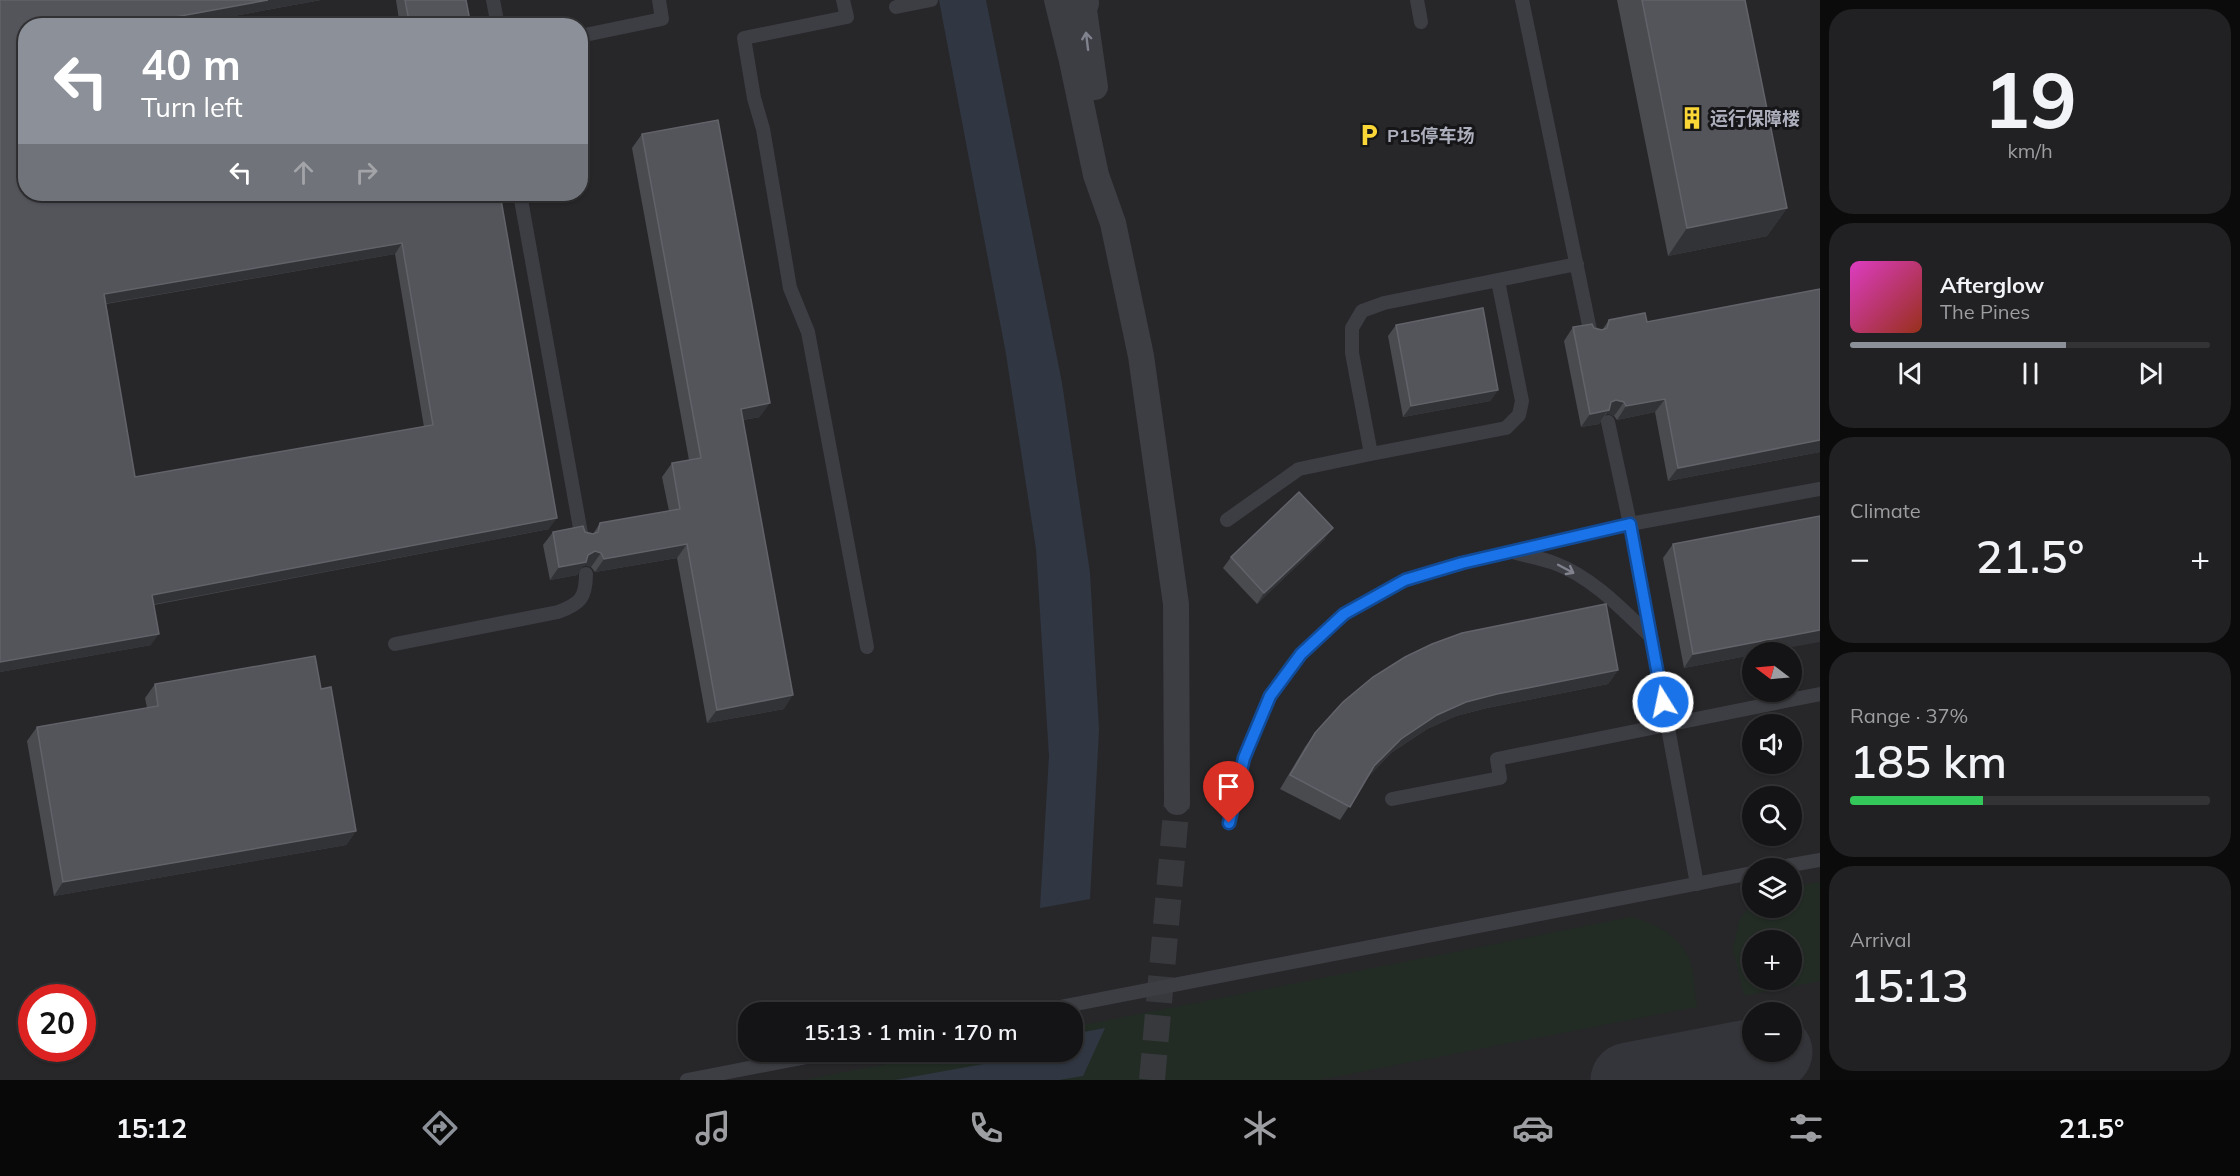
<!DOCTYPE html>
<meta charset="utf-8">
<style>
body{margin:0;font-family:Mulish,"Noto Sans SC",sans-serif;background:#212123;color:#f1f3f6;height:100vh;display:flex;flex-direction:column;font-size:22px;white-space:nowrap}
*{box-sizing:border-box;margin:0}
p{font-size:20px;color:#9d9ea1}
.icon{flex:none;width:33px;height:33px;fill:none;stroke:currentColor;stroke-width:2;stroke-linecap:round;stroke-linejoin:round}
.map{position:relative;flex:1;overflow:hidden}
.drawer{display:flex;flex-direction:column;gap:9px;padding:9px;background:#0b0b0c;width:420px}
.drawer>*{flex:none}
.guide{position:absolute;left:18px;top:18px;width:570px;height:183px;border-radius:24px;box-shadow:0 2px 4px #0004,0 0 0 2px #333335;background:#8c9099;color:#fff;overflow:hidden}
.needle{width:39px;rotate:286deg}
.fabs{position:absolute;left:1742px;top:642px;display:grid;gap:12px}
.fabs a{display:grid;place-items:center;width:60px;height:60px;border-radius:50%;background:#141416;box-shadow:0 2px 4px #0004,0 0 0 2px #333335;font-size:30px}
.speed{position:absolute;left:18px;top:984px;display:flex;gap:12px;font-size:30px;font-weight:700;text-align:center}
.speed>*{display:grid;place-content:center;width:78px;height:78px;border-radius:50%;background:#141416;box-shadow:0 2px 4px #0004,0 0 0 2px #333335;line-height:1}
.speed .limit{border:9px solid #d22;background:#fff;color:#111}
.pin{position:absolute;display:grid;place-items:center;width:51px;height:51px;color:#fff;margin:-62px -26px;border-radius:50% 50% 50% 0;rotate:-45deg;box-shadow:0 0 6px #0007}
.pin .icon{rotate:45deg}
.me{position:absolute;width:66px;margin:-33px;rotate:350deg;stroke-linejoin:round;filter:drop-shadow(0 0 4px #0008)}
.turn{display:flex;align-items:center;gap:21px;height:126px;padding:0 24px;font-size:27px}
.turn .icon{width:78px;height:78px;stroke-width:2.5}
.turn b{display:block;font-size:42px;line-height:51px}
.lanes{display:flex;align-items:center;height:57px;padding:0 24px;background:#0003;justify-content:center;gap:30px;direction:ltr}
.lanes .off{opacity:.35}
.big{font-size:45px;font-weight:600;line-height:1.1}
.drawer .card{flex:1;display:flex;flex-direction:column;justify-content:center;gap:9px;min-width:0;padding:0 21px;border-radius:24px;background:#212123}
.drawer .dial{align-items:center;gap:0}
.dial b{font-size:78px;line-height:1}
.song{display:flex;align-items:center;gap:18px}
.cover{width:72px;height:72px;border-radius:9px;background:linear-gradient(135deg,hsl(310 70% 55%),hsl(10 70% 35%))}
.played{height:6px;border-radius:3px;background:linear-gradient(90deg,#8c9099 60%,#333335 60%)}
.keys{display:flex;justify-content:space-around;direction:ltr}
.heat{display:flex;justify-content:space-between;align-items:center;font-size:33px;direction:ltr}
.charge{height:9px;border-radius:4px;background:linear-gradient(90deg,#34c759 37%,#333335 0)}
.trip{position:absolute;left:738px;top:1002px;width:345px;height:60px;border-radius:24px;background:#141416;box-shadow:0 2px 4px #0004,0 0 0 2px #333335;font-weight:600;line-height:60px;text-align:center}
.tabs{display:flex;height:96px;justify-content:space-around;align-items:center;background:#080809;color:#9d9ea1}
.tabs .icon{width:42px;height:42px}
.tabs .active{color:#8c9099}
.tabs b{font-size:27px;color:#f1f3f6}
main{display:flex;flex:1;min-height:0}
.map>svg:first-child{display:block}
</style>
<main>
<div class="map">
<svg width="1820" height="1080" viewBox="0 0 1820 1080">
<rect width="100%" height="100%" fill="#1b1b1d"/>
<path fill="#27272a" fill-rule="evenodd" d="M 0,0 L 1820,0 L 1820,1080 L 0,1080 ZM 26,26 L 580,26 L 580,194 L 26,194 ZM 1752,652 L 1791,652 L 1791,692 L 1752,692 ZM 1752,724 L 1791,724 L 1791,764 L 1752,764 ZM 1752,796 L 1791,796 L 1791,836 L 1752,836 ZM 1752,868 L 1791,868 L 1791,908 L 1752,908 ZM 1752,940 L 1791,940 L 1791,980 L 1752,980 ZM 32,998 L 82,998 L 82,1048 L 32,1048 ZM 748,1012 L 1072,1012 L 1072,1052 L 748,1052 ZM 1752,1012 L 1791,1012 L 1791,1052 L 1752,1052 Z"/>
<path fill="#222c25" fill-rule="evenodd" d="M 1820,882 L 1820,981 L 1744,996 L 1733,949 L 1739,920 L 1752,904 L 1752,908 L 1791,908 L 1791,887 ZM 1752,940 L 1791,940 L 1791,980 L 1752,980 Z
M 1631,917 C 1654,923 1676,933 1688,956 C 1694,967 1695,993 1697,1007 L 1319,1080 L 803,1080 L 948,1052 L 1072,1052 L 1073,1027 Z"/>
<path fill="#303742" d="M 939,0 L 986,0 L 1062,383 L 1090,573 L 1099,730 L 1090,899 L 1040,908 L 1049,756 L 1036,549 L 1006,354 Z
M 1105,1028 L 1083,1076 L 1059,1080 L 895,1080 L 1050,1052 L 1072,1052 L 1073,1034 Z"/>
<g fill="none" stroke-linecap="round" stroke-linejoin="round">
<path stroke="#34353a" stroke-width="75" d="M 1628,1080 L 1775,1052"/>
<path stroke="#38393d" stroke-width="26" stroke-dasharray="26 13" stroke-linecap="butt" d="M 1152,1080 L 1177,802"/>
<path stroke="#3d3e44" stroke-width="14" d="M 493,0 L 498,26
M 843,0 L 847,17 L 744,38 L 754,98 L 763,129 L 790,288 L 808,332 L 867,647
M 1417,0 L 1421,22
M 1522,0 L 1591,335
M 896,7 L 931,0
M 580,36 L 662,19 L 659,0
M 520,194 L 582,539
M 1498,281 L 1522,401 L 1519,415 L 1506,428 L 1371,454 L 1352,353 L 1352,328 L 1362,311 L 1384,303 L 1577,264
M 1608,422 L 1630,524 L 1697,884
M 1227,520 L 1299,469 L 1371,454
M 1513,552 C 1526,556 1540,558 1554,563 C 1592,577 1622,609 1651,637
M 395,644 L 558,612 C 580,604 586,598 586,574
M 1392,799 L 1500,778 L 1497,759 L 1820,694
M 1229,823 L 1244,758 L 1270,696 L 1301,654 L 1344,614 L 1405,580 L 1462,563 L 1630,524 L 1820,489
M 1774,868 L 1820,860
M 1034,1012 L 1752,873
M 687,1080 L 833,1052"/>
<path stroke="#3d3e44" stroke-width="26" d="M 1057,0 L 1072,61 L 1096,175 L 1113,223 L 1141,356 L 1176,604 L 1177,802
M 1083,3 L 1095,87"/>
<path stroke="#3d3e44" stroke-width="32" d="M 1082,0 L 1083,3"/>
</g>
<path fill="#494b4f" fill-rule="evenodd" d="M 0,0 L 321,0 L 179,26 L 26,26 L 26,194 L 500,194 L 549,529 L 154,605 L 151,645 L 0,672 ZM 395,254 L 424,427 L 135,477 L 106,304 Z
M 396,0 L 466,0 L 471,26 L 400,26 Z
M 1617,0 L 1745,0 L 1787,208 L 1767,236 L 1668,256 Z
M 642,134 L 760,417 L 743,420 L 784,709 L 707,723 L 677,558 L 595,572 L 591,567 L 586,565 L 583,566 L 577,575 L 550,580 L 543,545 L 553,532 L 585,532 L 593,534 L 600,523 L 669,511 L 662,477 L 672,463 L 689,460 L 632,148 Z
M 1820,289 L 1820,452 L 1668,481 L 1655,412 L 1617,420 L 1614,416 L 1607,413 L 1599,424 L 1581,427 L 1564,341 L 1573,327 L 1594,328 L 1602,330 L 1609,320 L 1647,322 Z
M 1396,325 L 1498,390 L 1490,401 L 1403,417 L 1388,336 Z
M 1325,539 L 1257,604 L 1223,568 L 1231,557 Z
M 1673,544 L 1752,652 L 1752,655 L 1684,668 L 1663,558 Z
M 1618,670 L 1608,684 L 1487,708 L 1456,716 L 1427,729 L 1391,753 L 1368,777 L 1340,820 L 1280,789 L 1305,747 L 1315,733 Z
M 155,684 L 356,831 L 346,845 L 54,896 L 27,741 L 37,727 L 147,708 L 145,698 Z"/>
<path fill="#323336" d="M 268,0 L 321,0 L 179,26 L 126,26 Z
M 1787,208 L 1767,236 L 1668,256 L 1687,228 Z
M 402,243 L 395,254 L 97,305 L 104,294 Z
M 1498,390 L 1490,401 L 1403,417 L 1411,406 Z
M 1665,399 L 1655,412 L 1617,420 L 1626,406 Z
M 1616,400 L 1624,402 L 1614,416 L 1606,413 L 1599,424 L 1581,427 L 1590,414 Z
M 770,403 L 760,417 L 731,422 L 741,409 Z
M 1820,440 L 1820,452 L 1668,481 L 1678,468 Z
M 557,518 L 549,529 L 145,606 L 152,595 Z
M 1333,528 L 1325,539 L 1257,604 L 1264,593 Z
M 687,544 L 677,558 L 595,572 L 604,559 Z
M 595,551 L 601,553 L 591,567 L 586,565 L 583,566 L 577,575 L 550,580 L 559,567 Z
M 1820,630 L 1820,642 L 1764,652 L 1752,652 L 1752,655 L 1684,668 L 1693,654 Z
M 159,634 L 151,645 L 0,672 L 0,662 Z
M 1618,670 L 1608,684 L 1487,708 L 1456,716 L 1427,729 L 1391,753 L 1365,780 L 1374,766 L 1401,739 L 1437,715 L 1466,702 L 1497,694 Z
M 793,695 L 784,709 L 707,723 L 717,710 Z
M 356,831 L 346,845 L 54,896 L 63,882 Z"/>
<path fill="#54555b" stroke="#62636a" stroke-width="1.5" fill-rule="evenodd" d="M 0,0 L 268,0 L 126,26 L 26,26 L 26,194 L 500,194 L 557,518 L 152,595 L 159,634 L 0,662 ZM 402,243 L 433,425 L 135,477 L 104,294 Z
M 405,0 L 466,0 L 471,26 L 410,26 Z
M 1642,0 L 1745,0 L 1787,208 L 1687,228 Z
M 718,120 L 770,403 L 741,409 L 793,695 L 717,710 L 687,544 L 604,559 L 601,553 L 595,551 L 588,555 L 586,562 L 559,567 L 553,532 L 583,526 L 585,532 L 593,534 L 598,532 L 600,523 L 680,509 L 672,463 L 701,458 L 642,134 Z
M 1820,289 L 1820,440 L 1678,468 L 1665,399 L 1626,406 L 1624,402 L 1616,400 L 1611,402 L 1609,410 L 1590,414 L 1573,327 L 1592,324 L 1594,328 L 1602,330 L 1607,328 L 1609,320 L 1645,313 L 1647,322 Z
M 1483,308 L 1498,390 L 1411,406 L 1396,325 Z
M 1299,492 L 1333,528 L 1264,593 L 1231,557 Z
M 1820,516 L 1820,630 L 1693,654 L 1673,544 Z
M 1606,604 L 1618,670 L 1497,694 L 1466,702 L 1437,715 L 1401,739 L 1374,766 L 1350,807 L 1290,775 L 1315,733 L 1343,702 L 1373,677 L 1405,657 L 1432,644 L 1462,633 Z
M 315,656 L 321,689 L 331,687 L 356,831 L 63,882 L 37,727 L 158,706 L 155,684 Z"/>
<defs><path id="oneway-shaft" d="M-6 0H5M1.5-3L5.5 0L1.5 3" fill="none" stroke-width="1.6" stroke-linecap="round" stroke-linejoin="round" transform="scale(1.5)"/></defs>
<g stroke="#80828d">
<use href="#oneway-shaft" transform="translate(1087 41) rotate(-97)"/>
<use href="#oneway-shaft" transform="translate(1566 569) rotate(28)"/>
</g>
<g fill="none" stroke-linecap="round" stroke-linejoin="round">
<g stroke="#114b97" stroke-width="15">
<path id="route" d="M 1229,823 L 1244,758 L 1270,696 L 1301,654 L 1344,614 L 1405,580 L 1462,563 L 1630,524 L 1663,702"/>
</g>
<use href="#route" stroke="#1a73e8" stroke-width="10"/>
</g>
<defs>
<g id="building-bare" transform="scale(1.8)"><path d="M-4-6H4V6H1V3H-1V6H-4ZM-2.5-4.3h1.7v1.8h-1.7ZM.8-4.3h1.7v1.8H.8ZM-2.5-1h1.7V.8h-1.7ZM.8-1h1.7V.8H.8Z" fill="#fad636" stroke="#161618" stroke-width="2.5" paint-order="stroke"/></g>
<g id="parking-bare" transform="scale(1.8)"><path d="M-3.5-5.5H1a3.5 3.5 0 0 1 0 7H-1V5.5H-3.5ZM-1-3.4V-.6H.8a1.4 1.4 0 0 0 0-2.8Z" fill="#fad636" stroke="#161618" stroke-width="2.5" paint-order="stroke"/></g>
</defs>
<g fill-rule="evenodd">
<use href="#building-bare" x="1692" y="118"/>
<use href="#parking-bare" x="1369" y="135"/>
</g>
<g text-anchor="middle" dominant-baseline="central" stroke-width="6" stroke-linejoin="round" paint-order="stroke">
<g font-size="18" font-weight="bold" fill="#adafbd" stroke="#161618" text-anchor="start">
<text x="1710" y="118">运行保障楼</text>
<text x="1387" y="135">P15停车场</text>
</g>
</g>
</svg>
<div class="fabs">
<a><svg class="needle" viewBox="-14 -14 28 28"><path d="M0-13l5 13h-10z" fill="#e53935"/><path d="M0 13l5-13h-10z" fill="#9d9ea1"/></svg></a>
<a><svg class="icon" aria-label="sound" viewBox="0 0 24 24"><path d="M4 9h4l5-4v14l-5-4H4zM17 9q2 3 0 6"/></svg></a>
<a><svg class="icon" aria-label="search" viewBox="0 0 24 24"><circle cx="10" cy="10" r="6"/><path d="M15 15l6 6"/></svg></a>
<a><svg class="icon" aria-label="layers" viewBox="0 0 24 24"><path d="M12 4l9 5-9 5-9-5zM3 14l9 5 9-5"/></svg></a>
<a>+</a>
<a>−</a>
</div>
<div class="speed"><div class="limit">20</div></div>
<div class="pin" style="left:1229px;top:823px;background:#d93025"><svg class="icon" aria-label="arrive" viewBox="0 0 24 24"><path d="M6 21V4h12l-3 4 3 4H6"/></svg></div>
<svg class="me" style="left:1663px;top:702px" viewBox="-20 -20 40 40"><circle r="17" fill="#1a73e8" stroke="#fff" stroke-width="3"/><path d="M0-11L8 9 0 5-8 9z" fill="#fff"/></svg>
<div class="trip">15:13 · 1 min · 170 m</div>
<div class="guide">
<div class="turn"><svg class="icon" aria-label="left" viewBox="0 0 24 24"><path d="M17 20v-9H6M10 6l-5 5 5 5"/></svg><div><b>40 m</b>Turn left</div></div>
<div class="lanes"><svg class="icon" aria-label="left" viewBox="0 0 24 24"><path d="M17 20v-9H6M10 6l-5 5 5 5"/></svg><svg class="icon off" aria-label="ahead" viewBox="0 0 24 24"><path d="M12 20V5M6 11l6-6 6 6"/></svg><svg class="icon off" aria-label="right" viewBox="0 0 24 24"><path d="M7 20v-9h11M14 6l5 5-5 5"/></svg></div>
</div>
</div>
<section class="drawer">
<div class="card dial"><b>19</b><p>km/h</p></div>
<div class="card">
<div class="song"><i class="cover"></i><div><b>Afterglow</b><p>The Pines</p></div></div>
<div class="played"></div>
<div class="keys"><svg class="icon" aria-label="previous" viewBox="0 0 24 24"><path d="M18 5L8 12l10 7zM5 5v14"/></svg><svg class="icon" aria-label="pause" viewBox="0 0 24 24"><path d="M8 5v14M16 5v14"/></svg><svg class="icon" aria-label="next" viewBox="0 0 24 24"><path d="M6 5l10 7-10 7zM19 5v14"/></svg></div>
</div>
<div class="card"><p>Climate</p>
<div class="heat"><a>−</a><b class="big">21.5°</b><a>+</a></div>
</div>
<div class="card"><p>Range · 37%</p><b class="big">185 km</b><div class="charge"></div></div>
<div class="card"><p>Arrival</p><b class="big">15:13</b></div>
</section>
</main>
<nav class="tabs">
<b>15:12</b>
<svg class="icon active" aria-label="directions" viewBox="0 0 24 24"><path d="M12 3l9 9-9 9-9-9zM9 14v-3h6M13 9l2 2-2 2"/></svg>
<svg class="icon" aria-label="music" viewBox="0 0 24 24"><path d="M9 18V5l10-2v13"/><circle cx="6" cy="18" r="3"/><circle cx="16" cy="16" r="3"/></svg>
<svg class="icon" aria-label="phone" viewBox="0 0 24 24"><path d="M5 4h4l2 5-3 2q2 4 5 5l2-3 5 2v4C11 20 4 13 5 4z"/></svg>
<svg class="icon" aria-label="climate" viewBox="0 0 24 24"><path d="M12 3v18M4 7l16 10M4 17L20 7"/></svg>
<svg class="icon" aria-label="car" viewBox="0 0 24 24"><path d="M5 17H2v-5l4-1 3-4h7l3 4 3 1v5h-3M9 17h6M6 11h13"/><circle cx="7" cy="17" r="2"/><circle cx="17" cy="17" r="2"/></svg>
<svg class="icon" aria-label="filters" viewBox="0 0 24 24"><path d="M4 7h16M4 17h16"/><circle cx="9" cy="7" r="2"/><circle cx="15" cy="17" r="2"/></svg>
<b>21.5°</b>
</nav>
